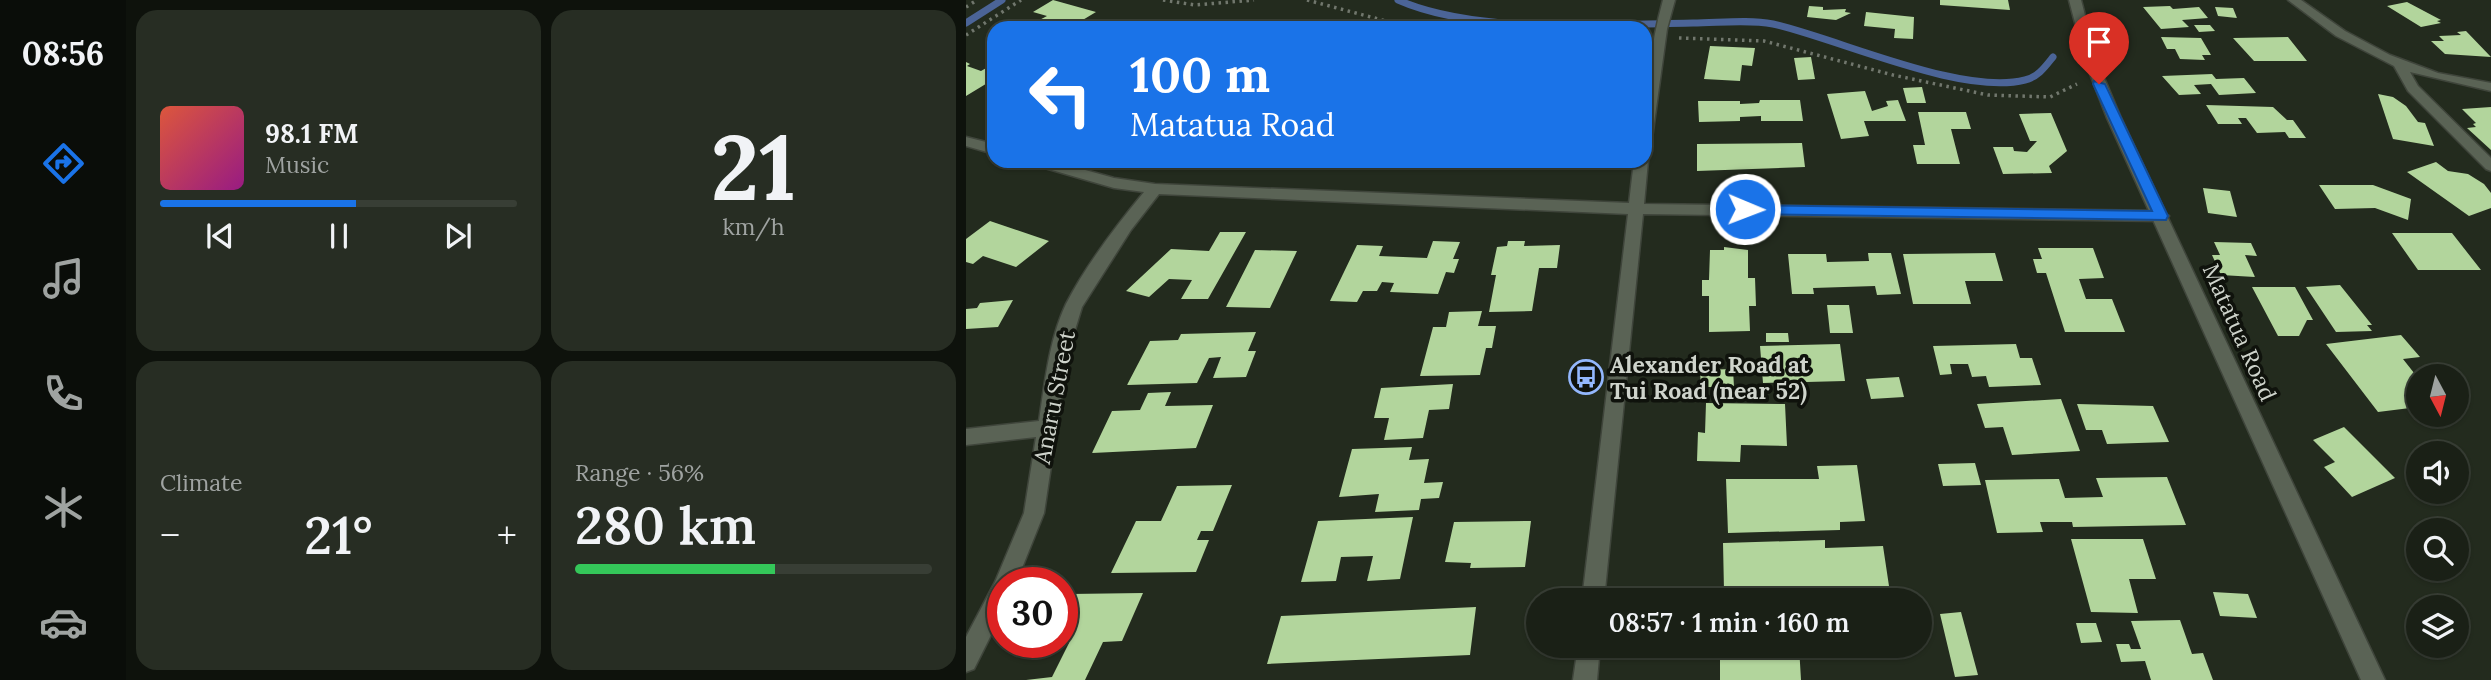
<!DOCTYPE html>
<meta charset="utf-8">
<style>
body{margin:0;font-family:Lora,serif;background:#272d23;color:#f1f3f6;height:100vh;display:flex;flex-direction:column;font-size:26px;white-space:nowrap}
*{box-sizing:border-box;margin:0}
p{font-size:23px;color:#9fa3a1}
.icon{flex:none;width:38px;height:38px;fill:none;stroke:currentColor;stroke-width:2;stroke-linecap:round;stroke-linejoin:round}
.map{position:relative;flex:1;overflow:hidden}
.details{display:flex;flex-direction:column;gap:10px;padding:10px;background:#0e120c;width:840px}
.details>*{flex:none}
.hud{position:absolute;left:21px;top:21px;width:665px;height:147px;border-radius:21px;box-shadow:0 2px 5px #0004,0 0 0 2px #383e35;background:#1a73e8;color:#fff;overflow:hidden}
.needle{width:46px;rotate:173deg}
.fabs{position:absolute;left:1440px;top:364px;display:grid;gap:14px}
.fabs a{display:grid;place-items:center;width:63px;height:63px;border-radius:50%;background:#1a2016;box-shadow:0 2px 5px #0004,0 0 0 2px #383e35;font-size:35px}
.speed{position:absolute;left:21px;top:567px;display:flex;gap:14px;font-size:35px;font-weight:700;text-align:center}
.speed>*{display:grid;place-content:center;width:91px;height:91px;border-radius:50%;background:#1a2016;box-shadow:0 2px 5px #0004,0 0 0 2px #383e35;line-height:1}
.speed .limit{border:10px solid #d22;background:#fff;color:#111}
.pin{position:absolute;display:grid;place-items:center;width:60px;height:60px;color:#fff;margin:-72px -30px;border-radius:50% 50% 50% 0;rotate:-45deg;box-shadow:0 0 7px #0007}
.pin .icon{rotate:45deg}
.me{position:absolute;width:77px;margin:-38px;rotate:91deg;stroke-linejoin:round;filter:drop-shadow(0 0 5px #0008)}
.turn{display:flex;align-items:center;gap:24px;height:147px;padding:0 28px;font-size:32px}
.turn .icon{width:91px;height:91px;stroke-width:2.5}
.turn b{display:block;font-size:49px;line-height:60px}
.big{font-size:52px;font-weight:600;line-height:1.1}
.details .tile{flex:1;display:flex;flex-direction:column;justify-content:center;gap:10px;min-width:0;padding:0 24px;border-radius:21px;background:#272d23}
.details .dial{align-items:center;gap:0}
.dial b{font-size:91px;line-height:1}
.song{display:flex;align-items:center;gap:21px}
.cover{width:84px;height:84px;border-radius:10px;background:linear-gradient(135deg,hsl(10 70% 55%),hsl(310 70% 35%))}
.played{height:7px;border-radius:4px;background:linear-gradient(90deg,#1a73e8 55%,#383e35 55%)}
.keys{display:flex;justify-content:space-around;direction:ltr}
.heat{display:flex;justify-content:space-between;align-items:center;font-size:38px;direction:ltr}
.charge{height:10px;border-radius:5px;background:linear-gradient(90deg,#34c759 56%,#383e35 0)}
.details .tiles{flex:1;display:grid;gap:10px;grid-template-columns:repeat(2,1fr)}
.trip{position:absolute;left:560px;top:588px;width:406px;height:70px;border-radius:35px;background:#1a2016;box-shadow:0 2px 5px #0004,0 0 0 2px #383e35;font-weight:600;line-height:70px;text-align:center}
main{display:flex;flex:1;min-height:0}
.tab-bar{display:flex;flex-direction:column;width:126px;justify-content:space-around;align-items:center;background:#0a0d09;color:#9fa3a1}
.tab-bar .icon{width:49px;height:49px}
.tab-bar .active{color:#1a73e8}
.tab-bar b{font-size:32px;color:#f1f3f6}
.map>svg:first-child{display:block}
</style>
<main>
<nav class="tab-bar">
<b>08:56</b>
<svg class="icon active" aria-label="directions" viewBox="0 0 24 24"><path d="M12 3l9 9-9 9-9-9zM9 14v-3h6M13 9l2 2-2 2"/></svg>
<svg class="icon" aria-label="music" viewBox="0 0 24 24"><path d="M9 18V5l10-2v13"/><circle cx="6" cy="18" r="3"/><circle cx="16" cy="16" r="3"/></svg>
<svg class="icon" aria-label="phone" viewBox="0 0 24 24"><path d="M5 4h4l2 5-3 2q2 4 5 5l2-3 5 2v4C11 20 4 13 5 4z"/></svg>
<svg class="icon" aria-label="climate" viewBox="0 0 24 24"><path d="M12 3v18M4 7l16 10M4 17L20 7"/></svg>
<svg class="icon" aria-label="car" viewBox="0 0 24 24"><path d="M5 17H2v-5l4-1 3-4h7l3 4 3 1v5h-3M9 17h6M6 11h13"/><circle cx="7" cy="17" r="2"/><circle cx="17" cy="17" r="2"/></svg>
</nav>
<section class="details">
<div class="tiles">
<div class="tile">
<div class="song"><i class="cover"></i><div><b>98.1 FM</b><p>Music</p></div></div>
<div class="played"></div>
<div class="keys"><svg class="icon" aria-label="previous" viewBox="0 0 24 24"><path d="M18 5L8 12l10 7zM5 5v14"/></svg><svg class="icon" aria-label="pause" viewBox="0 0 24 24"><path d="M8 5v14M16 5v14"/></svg><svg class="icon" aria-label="next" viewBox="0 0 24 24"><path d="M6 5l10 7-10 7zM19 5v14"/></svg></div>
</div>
<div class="tile dial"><b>21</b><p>km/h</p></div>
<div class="tile"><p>Climate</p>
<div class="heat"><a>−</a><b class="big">21°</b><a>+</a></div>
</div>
<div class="tile"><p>Range · 56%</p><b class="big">280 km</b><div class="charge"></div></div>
</div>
</section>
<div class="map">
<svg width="1525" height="680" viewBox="0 0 1525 680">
<rect width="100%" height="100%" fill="#232b1e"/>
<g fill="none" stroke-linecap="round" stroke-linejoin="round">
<path stroke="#4b6497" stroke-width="7" d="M 432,0 C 511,35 640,24 727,23 C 752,23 782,19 807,24 C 873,39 996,96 1059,80 C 1072,77 1079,67 1087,57
M 0,23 L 36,0"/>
</g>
<path fill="#b2d59c" d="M 87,0 L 130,12 L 110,24 L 98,21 L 86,28 L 51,28 L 58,24 L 64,25 L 81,16 L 67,12 Z
M 974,0 L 1042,0 L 1044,10 L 974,5 Z
M 1441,2 L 1475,20 L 1471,21 L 1475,23 L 1455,27 L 1421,6 Z
M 843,6 L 857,7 L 857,10 L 880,9 L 879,12 L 885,13 L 870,20 L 841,17 Z
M 1204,6 L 1207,9 L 1233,7 L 1242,18 L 1216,20 L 1223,27 L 1195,29 L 1177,7 Z
M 1249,7 L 1267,8 L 1271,18 L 1252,16 Z
M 900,12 L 948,17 L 947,39 L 928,38 L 929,29 L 898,26 Z
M 1228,25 L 1244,25 L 1249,31 L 1233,32 Z
M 1500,31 L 1525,57 L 1479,54 L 1465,41 L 1478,41 L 1473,36 L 1495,35 L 1491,32 Z
M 1195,37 L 1235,38 L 1245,55 L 1236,55 L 1239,60 L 1214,59 L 1209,49 L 1201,49 Z
M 1322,37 L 1341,61 L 1288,61 L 1267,38 Z
M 744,46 L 789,48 L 786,66 L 776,65 L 774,81 L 738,79 Z
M 845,57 L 849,79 L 832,80 L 828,58 Z
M 0,62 L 4,64 L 1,66 L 15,71 L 22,67 L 28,69 L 28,79 L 0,96 Z
M 1246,74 L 1250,79 L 1278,78 L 1290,93 L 1253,95 L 1245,84 L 1228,85 L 1235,94 L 1213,95 L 1196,76 Z
M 956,87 L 960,103 L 941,103 L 937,88 Z
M 899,91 L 906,111 L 922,106 L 920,101 L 932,100 L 940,121 L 898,121 L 903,136 L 875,139 L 861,94 Z
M 1412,94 L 1427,97 L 1440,106 L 1452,122 L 1459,123 L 1468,146 L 1427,139 Z
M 794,100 L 834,100 L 837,121 L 795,121 L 795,116 L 774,117 L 774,121 L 733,122 L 732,101 L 774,101 L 774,104 L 793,103 Z
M 1240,105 L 1307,107 L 1321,120 L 1327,120 L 1340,138 L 1323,138 L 1319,132 L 1291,133 L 1280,118 L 1272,118 L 1276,124 L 1252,124 Z
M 1525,107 L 1525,150 L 1501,128 L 1510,127 L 1507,124 L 1510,123 L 1496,109 Z
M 952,112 L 1000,112 L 1005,129 L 985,129 L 994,164 L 951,164 L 947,145 L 959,145 Z
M 1085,113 L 1101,151 L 1083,166 L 1086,173 L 1037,174 L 1027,147 L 1047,147 L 1048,151 L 1061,152 L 1071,141 L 1064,141 L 1053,114 Z
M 836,143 L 839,167 L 731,171 L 731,144 Z
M 540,161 L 590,161 L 587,170 L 537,169 Z
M 1470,162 L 1482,171 L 1502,174 L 1518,184 L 1525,193 L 1525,208 L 1503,216 L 1441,172 Z
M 1353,185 L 1407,185 L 1445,199 L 1442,220 L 1409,208 L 1369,209 Z
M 1237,188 L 1264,191 L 1271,217 L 1242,213 Z
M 24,221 L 83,241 L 50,267 L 17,256 L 7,264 L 0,262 L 0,239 Z
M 254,232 L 280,232 L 242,299 L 215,299 L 226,280 L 203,279 L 183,297 L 160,291 L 205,249 L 243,251 Z
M 1426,233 L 1486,233 L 1515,270 L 1452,270 Z
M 467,241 L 494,242 L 487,259 L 493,259 L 488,273 L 480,272 L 472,294 L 424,292 L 428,283 L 416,282 L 411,291 L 397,291 L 391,302 L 364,301 L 391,245 L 417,246 L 413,256 L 461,258 Z
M 542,241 L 559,241 L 558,246 L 594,245 L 591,268 L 573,268 L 566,311 L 523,312 L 530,275 L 525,275 L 531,247 L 541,246 Z
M 1248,242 L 1285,243 L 1291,256 L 1279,255 L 1289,277 L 1255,275 L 1246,255 L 1254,255 Z
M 758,247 L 782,250 L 782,278 L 789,278 L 790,306 L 783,306 L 784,331 L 743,332 L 743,296 L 736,296 L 736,280 L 743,280 L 744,250 L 758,250 Z
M 1072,248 L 1127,248 L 1138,278 L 1113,279 L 1120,299 L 1146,299 L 1159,332 L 1099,332 L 1080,273 L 1071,273 L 1067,259 L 1076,259 Z
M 289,250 L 331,251 L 304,308 L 260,307 Z
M 902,253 L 925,253 L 935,294 L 911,295 L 909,286 L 847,288 L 848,294 L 826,294 L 822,254 L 860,254 L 861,262 L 903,261 Z
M 1029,253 L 1037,281 L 999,281 L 1005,304 L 947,304 L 937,254 Z
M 1374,285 L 1406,325 L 1401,325 L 1406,331 L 1370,332 L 1340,287 Z
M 1286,287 L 1329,287 L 1347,320 L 1341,320 L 1333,336 L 1312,336 Z
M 47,300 L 32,327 L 0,329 L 0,309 L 11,308 L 14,303 Z
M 861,305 L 883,305 L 887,333 L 864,333 Z
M 516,311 L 512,326 L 530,326 L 526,348 L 520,348 L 514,375 L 454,376 L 467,327 L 480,327 L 483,312 Z
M 290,332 L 282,351 L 290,351 L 280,377 L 247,378 L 255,357 L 243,358 L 231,383 L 161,385 L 184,341 L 212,340 L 215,334 Z
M 800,333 L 822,333 L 823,342 L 800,342 Z
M 1435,335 L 1454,357 L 1437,359 L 1452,378 L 1452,391 L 1447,391 L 1452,398 L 1452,407 L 1412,412 L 1360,344 Z
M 874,344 L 879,381 L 797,383 L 794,346 Z
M 1050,344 L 1054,358 L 1066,358 L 1075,385 L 1023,387 L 1020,376 L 1006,377 L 1002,364 L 984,364 L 986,374 L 974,375 L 967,346 Z
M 767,369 L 768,387 L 735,387 L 734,370 Z
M 933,377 L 938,397 L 905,399 L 900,379 Z
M 487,384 L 483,409 L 463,410 L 457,438 L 418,440 L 423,418 L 408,418 L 415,388 Z
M 205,392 L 199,406 L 247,405 L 230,448 L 126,453 L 146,411 L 174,410 L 182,393 Z
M 1095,399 L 1114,451 L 1046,455 L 1037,427 L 1019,428 L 1011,404 Z
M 740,403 L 819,404 L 821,446 L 775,445 L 774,462 L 731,461 L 732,432 L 739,433 Z
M 1111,404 L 1187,406 L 1203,442 L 1141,444 L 1136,430 L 1120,430 Z
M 1378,427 L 1429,478 L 1386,497 L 1358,467 L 1369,462 L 1347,440 Z
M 446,447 L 443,460 L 463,459 L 458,483 L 477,482 L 473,498 L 455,499 L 453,510 L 409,512 L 413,494 L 373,497 L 386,449 Z
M 1009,463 L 1015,485 L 977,486 L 972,464 Z
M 891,465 L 899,521 L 874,522 L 874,530 L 762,533 L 760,479 L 853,479 L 851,466 Z
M 1201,477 L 1220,525 L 1107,527 L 1106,522 L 1074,522 L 1077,532 L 1031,533 L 1019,480 L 1093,479 L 1099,498 L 1137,497 L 1130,478 Z
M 266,485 L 247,531 L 235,531 L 231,540 L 243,540 L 230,572 L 145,573 L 170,521 L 195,521 L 211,486 Z
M 447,517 L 434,579 L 401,581 L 407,556 L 375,557 L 370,581 L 335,582 L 352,521 Z
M 565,521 L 559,567 L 504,568 L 505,563 L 479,562 L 488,522 Z
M 1105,539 L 1177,539 L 1190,579 L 1163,579 L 1172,613 L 1125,612 Z
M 859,540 L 859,548 L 917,546 L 923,586 L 758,591 L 757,543 Z
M 1247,592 L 1282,594 L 1291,618 L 1254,616 Z
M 177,593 L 156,641 L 137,642 L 119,680 L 60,680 L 86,677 L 103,643 L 96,643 L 96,610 L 104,594 Z
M 510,607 L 504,655 L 301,664 L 315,616 Z
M 995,612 L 1012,675 L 989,677 L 974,614 Z
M 1214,620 L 1226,654 L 1237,653 L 1247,680 L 1185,680 L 1179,661 L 1155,662 L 1150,644 L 1163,644 L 1165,649 L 1175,649 L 1165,621 Z
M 1110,623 L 1130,623 L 1136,642 L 1115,643 Z
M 754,646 L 833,646 L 835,680 L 754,680 Z"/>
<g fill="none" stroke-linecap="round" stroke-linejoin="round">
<g stroke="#3f453b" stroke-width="3">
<path id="minor" d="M 697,0 L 709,0 L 701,29 L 686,138 L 679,142 C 679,93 684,47 697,0 Z
M 1322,0 L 1335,0 L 1379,31 L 1424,55 L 1472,73 L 1525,83 L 1525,91 L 1444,72 L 1452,86 L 1525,158 L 1525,171 L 1520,169 L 1442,91 L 1428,66 L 1370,36 Z
M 0,137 L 28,144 L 28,154 L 0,146 Z
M 679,157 L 682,161 L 678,204 L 1195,211 L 1203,216 L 1195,221 L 677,214 L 638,600 L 616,600 L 662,214 L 193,194 L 165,230 L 116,307 L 102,353 L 78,513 L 50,583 L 37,583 L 37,611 L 8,669 L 0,672 L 0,637 L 29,582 L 58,513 L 70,437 L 0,445 L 0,429 L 73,421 C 79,382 83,340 100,304 C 120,265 150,226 178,192 L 148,188 L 65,164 L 63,161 L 87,161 L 148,178 L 189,184 L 663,203 L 668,161 L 679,161 Z
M 612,646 L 634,646 L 631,680 L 607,680 Z"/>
</g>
<g stroke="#3f453b" stroke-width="3">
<path id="secondary" d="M 1103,0 L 1115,0 L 1131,61 L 1155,118 L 1419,680 L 1395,680 L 1141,118 L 1119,61 Z"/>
</g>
<path stroke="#71776d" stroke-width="3.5" stroke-dasharray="2.5 4.5" stroke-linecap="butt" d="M 197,0 L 229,5 L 288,0
M 341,0 L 446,28
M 0,7 L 11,0
M 0,35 L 55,0
M 713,38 L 798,41 L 927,75 L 1022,95 L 1084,97 L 1111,84"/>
<use href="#minor" fill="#5a6355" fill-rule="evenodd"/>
<use href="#secondary" fill="#5a6355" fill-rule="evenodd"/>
</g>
<path fill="#1a73e8" stroke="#114b97" stroke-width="2" d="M 1128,81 L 1139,84 L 1202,216 L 1200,220 L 779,214 L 772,209 L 779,205 L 1186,211 L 1127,84 Z"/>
<defs>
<g id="bus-ring" transform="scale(1.75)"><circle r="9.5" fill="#0f120c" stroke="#93b7fd" stroke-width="1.5"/><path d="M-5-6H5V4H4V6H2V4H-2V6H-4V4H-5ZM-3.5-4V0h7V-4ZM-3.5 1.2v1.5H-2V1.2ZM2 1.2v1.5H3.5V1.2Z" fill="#93b7fd"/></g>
</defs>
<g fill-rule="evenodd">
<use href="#bus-ring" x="620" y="377"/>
</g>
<g text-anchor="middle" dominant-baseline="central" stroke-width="7" stroke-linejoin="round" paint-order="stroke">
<g font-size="23" fill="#cfd4cc" stroke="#0f120c">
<text transform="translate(1274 332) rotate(66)">Matatua Road</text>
<text transform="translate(88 397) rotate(-79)">Anaru Street</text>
</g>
<g font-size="23" font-weight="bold" fill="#cfd4cc" stroke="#0f120c" text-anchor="start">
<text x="644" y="364">Alexander Road at<tspan x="644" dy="26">Tui Road (near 52)</tspan></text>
</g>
</g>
</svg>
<div class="fabs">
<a><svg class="needle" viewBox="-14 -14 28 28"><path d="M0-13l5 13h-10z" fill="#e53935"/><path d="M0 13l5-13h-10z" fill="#9fa3a1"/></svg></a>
<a><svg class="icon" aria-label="sound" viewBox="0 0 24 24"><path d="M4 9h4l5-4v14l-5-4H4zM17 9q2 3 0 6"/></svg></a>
<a><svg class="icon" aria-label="search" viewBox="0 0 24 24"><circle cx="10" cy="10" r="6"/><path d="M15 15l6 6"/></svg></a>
<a><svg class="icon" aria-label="layers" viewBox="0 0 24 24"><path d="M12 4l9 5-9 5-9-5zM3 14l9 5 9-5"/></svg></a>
</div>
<div class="speed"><div class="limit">30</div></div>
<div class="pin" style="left:1133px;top:84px;background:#d93025"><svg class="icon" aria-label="arrive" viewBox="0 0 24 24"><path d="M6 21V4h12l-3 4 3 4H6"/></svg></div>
<svg class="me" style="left:779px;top:209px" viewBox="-20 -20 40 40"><circle r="17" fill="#1a73e8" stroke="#fff" stroke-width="3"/><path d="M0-11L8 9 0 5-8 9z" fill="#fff"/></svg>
<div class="trip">08:57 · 1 min · 160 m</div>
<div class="hud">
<div class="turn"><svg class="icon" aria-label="left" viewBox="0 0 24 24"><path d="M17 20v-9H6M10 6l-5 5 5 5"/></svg><div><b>100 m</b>Matatua Road</div></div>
</div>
</div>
</main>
